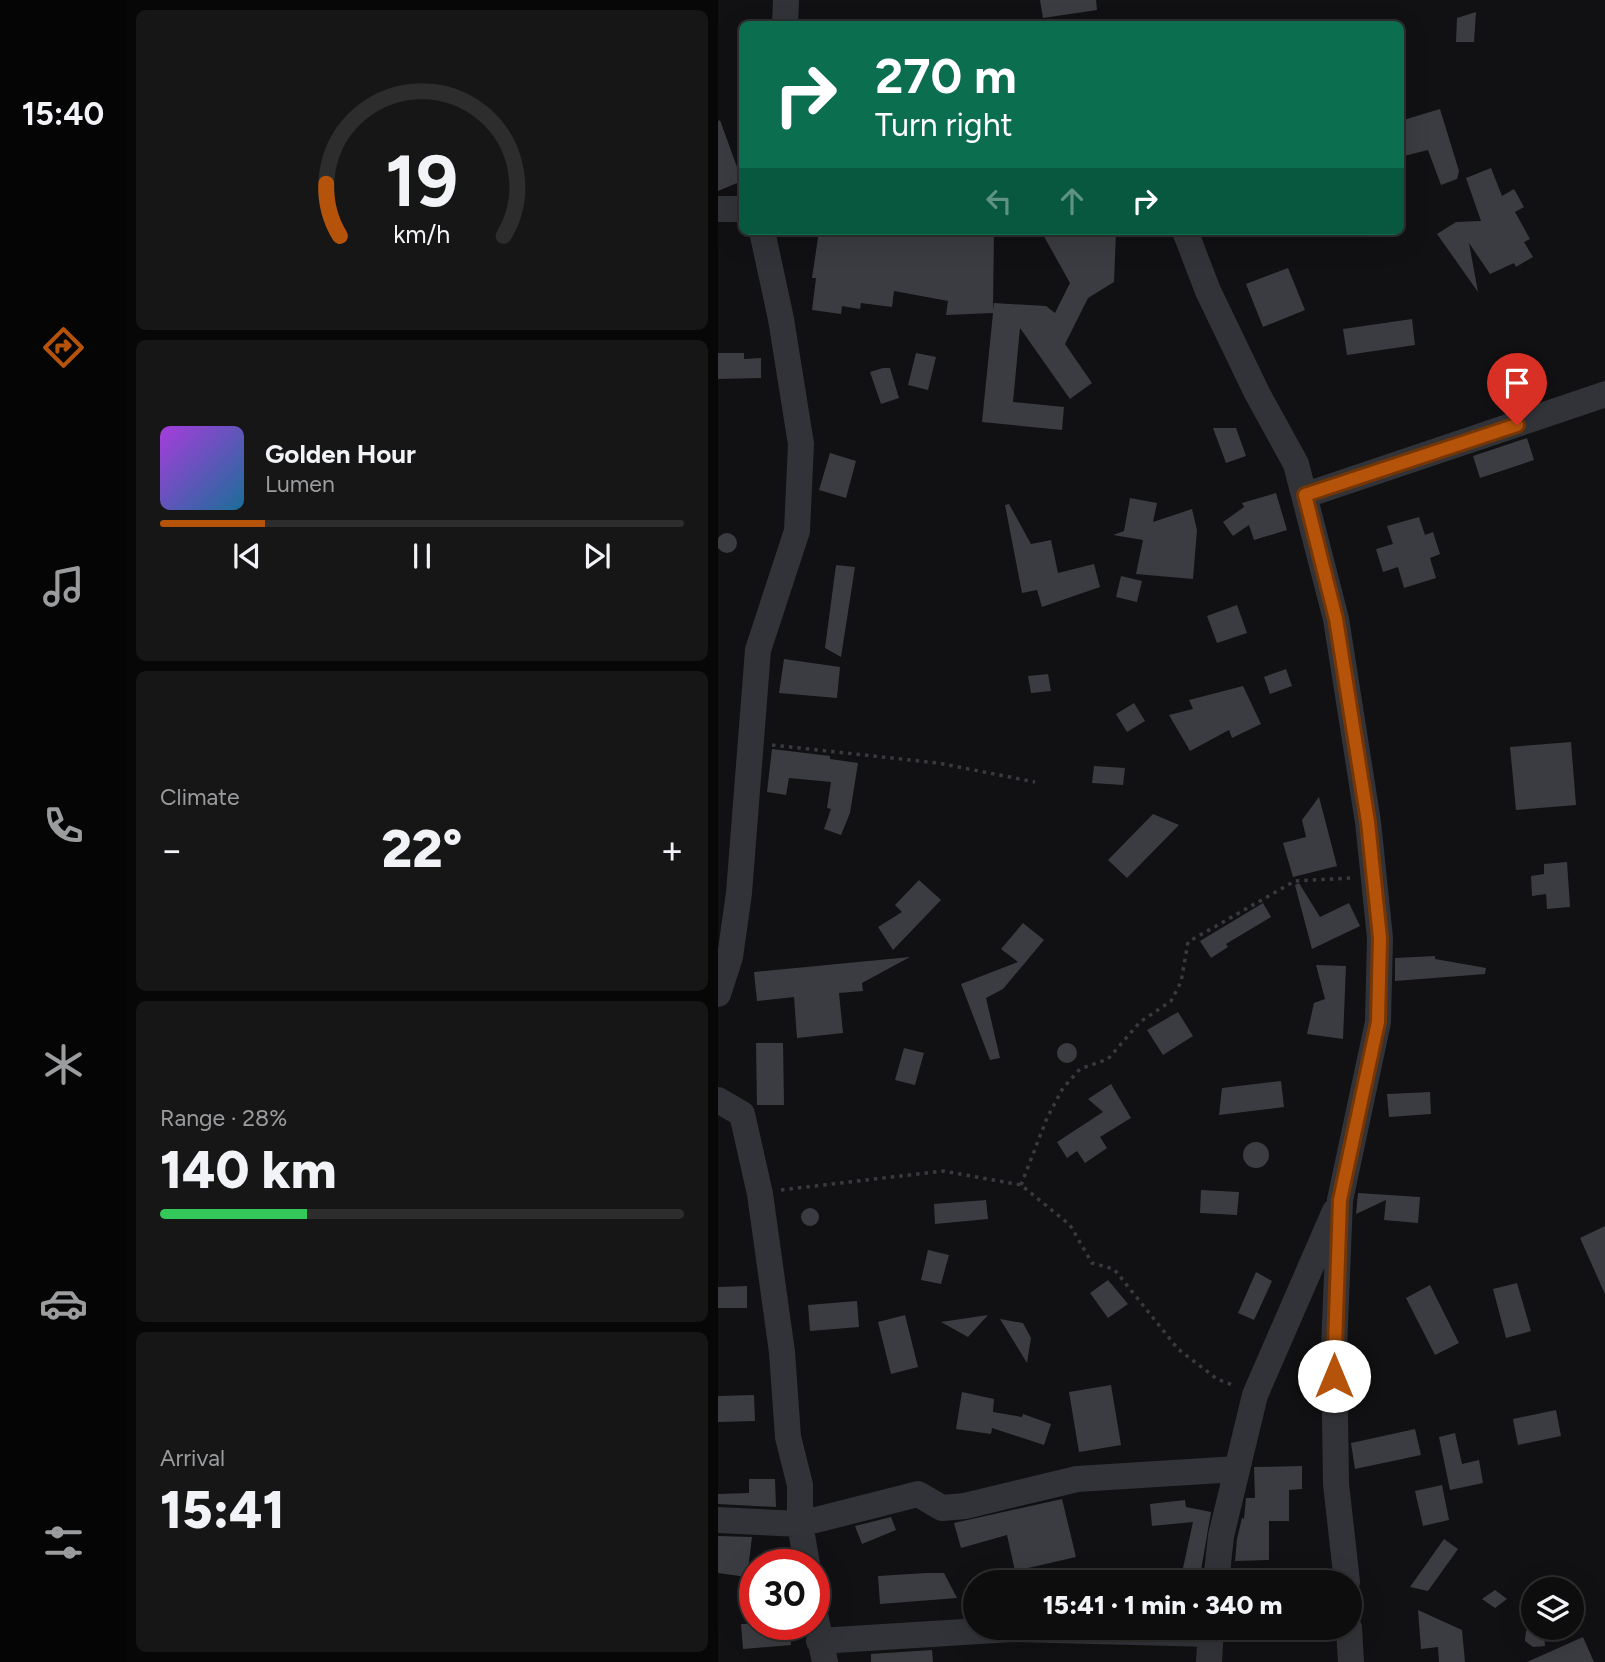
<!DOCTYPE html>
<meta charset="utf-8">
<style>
body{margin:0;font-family:Figtree,sans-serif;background:#161617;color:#f1f3f6;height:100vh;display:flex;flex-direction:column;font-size:26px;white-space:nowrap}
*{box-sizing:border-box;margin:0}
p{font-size:23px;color:#9a9c9e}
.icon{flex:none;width:38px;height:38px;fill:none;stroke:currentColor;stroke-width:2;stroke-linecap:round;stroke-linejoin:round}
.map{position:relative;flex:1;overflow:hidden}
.details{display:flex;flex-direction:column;gap:10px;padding:10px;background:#070708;width:592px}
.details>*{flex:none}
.guide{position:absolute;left:21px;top:21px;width:665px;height:214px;border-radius:10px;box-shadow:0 7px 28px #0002,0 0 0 2px #2d2d2e;background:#0b6e4f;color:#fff;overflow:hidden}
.fabs{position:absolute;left:803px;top:1577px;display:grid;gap:14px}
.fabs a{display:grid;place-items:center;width:63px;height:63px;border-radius:50%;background:#0d0d0e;box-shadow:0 7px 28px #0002,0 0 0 2px #2d2d2e;font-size:35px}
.speed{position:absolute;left:21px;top:1549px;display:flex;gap:14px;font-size:35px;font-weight:700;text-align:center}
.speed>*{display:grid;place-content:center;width:91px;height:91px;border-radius:50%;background:#0d0d0e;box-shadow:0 7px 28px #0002,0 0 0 2px #2d2d2e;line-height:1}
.speed .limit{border:10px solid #d22;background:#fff;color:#111}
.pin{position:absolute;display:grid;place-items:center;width:60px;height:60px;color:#fff;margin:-72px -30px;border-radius:50% 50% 50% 0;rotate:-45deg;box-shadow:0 0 7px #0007}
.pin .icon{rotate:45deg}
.me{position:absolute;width:77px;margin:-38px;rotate:0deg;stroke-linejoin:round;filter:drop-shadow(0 0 5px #0008)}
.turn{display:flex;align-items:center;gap:24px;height:147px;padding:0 21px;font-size:32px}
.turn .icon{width:91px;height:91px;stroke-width:2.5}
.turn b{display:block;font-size:49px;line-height:60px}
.lanes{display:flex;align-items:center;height:66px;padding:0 21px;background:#0003;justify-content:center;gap:35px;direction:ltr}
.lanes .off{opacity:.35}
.big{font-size:52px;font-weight:800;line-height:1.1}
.details .widget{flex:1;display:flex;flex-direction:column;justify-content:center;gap:10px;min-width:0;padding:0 24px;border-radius:10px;background:#161617}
.details .dial{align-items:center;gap:0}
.dial svg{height:182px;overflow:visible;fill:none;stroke:#2d2d2e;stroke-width:7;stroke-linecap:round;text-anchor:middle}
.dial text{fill:#f1f3f6;stroke:none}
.song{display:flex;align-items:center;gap:21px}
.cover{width:84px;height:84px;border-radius:10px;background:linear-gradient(135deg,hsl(280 70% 55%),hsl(200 70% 35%))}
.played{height:7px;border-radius:4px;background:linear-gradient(90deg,#b45309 20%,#2d2d2e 20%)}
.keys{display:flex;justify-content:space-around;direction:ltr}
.heat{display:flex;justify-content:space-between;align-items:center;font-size:38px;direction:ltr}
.charge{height:10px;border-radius:5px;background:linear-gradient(90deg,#34c759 28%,#2d2d2e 0)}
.trip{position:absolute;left:245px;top:1570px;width:399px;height:70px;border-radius:35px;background:#0d0d0e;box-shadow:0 7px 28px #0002,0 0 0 2px #2d2d2e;font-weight:800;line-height:70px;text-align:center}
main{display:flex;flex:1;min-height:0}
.dock{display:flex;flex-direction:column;width:126px;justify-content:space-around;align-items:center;background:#050506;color:#9a9c9e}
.dock .icon{width:49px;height:49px}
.dock .active{color:#b45309}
.dock b{font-size:32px;color:#f1f3f6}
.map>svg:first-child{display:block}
</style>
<main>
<nav class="dock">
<b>15:40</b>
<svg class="icon active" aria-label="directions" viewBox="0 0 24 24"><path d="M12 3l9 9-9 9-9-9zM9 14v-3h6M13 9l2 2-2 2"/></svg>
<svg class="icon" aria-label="music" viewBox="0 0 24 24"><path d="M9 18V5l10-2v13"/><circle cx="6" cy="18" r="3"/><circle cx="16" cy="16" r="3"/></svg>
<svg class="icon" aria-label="phone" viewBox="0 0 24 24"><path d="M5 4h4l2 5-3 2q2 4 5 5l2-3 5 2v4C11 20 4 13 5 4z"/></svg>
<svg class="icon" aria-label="climate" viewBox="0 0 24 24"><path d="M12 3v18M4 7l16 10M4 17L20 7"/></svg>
<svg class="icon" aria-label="car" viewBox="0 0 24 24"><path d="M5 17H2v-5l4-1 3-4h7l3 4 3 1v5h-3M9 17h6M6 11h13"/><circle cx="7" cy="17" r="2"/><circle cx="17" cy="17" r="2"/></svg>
<svg class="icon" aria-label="filters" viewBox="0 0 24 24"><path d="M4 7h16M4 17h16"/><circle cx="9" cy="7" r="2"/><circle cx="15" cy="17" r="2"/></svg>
</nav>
<section class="details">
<div class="widget dial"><svg viewBox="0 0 100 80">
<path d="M14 69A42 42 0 1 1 86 69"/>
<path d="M14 69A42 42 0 0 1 8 46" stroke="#b45309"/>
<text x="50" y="56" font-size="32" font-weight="700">19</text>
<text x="50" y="72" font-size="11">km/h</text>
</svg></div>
<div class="widget">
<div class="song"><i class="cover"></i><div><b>Golden Hour</b><p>Lumen</p></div></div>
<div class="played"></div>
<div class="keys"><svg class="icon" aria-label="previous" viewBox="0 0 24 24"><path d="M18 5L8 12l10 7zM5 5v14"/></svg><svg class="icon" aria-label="pause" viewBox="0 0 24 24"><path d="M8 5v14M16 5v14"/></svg><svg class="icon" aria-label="next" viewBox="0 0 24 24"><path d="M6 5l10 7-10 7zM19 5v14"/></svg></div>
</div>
<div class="widget"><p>Climate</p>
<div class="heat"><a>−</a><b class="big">22°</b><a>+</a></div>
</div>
<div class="widget"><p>Range · 28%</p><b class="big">140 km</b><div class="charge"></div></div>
<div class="widget"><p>Arrival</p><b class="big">15:41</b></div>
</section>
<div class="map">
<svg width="888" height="1662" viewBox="0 0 888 1662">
<rect width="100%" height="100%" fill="#111113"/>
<path fill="#3b3c41" d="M 322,0 L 378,0 L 379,10 L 325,18 Z
M 758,12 L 756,42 L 738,42 L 739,18 Z
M 722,109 L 741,171 L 739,179 L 723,185 L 710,150 L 682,157 L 682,121 Z
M 2,120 L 24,181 L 0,191 L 0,121 Z
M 773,168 L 784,196 L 796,189 L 806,207 L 797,212 L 812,239 L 806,242 L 815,257 L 798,267 L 796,263 L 772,274 L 751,243 L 760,292 L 719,234 L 738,222 L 763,221 L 748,178 Z
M 101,231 L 276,231 L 275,310 L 276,303 L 328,306 L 337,313 L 352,283 L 323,231 L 398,231 L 396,282 L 370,298 L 347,344 L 374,383 L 352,399 L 302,328 L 295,402 L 346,407 L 344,430 L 264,422 L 275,313 L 228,315 L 230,301 L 176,291 L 174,307 L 143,303 L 142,309 L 124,306 L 123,314 L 94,310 L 98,278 L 94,278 Z
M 570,268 L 587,310 L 545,327 L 528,284 Z
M 694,319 L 697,345 L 629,355 L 625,329 Z
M 0,353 L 26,353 L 26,359 L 43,358 L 43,378 L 0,379 Z
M 198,353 L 218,357 L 210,390 L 190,385 Z
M 165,368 L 172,368 L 181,398 L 163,404 L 152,372 Z
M 495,428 L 518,428 L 528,456 L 508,463 Z
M 809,438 L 816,460 L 762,478 L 755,456 Z
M 112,453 L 138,461 L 128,498 L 101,490 Z
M 558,493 L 569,530 L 536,540 L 531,525 L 515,536 L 505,522 L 526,507 L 524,503 Z
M 412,498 L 439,503 L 435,522 L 474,509 L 479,530 L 475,579 L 418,574 L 425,540 L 395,535 L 406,531 Z
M 291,504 L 313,544 L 333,540 L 340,573 L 376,564 L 382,587 L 324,607 L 319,590 L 304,593 L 287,505 Z
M 701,517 L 707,535 L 715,532 L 722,554 L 712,558 L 718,578 L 686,588 L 680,567 L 665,572 L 658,549 L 675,544 L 669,526 Z
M-1 543a10 10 0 1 1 20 0a10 10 0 1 1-20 0Z
M 118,565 L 137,567 L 123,657 L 107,648 Z
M 403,576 L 424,581 L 419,602 L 398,597 Z
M 519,605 L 529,633 L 499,643 L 489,616 Z
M 66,659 L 122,667 L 119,698 L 61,693 Z
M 568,669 L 574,686 L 552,694 L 546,677 Z
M 330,674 L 333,691 L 313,693 L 310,676 Z
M 525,686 L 543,724 L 514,738 L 511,730 L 472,751 L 451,715 L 475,709 L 471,700 Z
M 416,703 L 427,721 L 409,732 L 398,714 Z
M 853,742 L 858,805 L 798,810 L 792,747 Z
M 54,749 L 112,756 L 112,759 L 140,763 L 132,813 L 123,835 L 106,829 L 113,809 L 109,808 L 113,782 L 71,778 L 68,795 L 49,792 Z
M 376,766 L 407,768 L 405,785 L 374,783 Z
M 601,797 L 619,866 L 575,877 L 565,843 L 588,837 L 584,820 Z
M 435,814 L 461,825 L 409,878 L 390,860 Z
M 849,862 L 852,907 L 829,909 L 828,894 L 814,896 L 813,876 L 826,874 L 826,864 Z
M 201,880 L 223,900 L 175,950 L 160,927 L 184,912 L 177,905 Z
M 581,883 L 602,917 L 631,903 L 642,926 L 594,949 L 577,885 Z
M 545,903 L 553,917 L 508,944 L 510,947 L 493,958 L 482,941 Z
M 305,923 L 326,940 L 285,989 L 268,998 L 282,1058 L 272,1060 L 243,984 L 300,962 L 283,949 Z
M 717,956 L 717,959 L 768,968 L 767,974 L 677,981 L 677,958 Z
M 192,957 L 144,983 L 145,991 L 121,993 L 125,1033 L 79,1038 L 76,997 L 39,1001 L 36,972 Z
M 598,965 L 628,966 L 625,1039 L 589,1034 L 596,1003 L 607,999 Z
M 460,1012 L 475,1036 L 445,1055 L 429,1030 Z
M 38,1043 L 65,1043 L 66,1105 L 39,1105 Z
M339 1053a10 10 0 1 1 20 0a10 10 0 1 1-20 0Z
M 186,1048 L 206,1053 L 197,1085 L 177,1080 Z
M 563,1081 L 566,1107 L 501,1115 L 504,1088 Z
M 393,1084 L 413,1118 L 382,1137 L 389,1148 L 367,1163 L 359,1151 L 349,1158 L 339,1142 L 385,1112 L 370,1099 Z
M 712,1092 L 713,1114 L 671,1117 L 669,1094 Z
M525 1155a13 13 0 1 1 26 0a13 13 0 1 1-26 0Z
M 483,1190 L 521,1192 L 519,1215 L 482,1213 Z
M 640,1193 L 702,1197 L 700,1223 L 666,1220 L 668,1200 L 638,1214 Z
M 268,1200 L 270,1219 L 217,1224 L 216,1204 Z
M83 1217a9 9 0 1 1 18 0a9 9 0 1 1-18 0Z
M 887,1226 L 887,1294 L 862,1238 Z
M 210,1250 L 231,1255 L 223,1284 L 203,1280 Z
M 538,1272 L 554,1281 L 536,1320 L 520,1313 Z
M 390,1280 L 410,1304 L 390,1318 L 372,1293 Z
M 799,1283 L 813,1331 L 788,1338 L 775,1289 Z
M 712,1285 L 741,1343 L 717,1355 L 688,1298 Z
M 29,1286 L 29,1308 L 0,1308 L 0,1287 Z
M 139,1301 L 141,1327 L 92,1331 L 90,1305 Z
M 187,1315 L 200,1367 L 173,1374 L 160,1322 Z
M 270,1315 L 250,1337 L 223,1322 Z
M 282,1319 L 305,1323 L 313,1338 L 309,1363 Z
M 393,1385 L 403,1445 L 361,1452 L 351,1392 Z
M 244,1392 L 276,1399 L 275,1412 L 304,1417 L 305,1414 L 333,1424 L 326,1445 L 274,1428 L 273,1434 L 238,1429 Z
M 36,1395 L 37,1421 L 0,1422 L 0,1396 Z
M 838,1410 L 843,1436 L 800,1445 L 795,1419 Z
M 697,1429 L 703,1455 L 637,1469 L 633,1443 Z
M 737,1433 L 744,1464 L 761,1460 L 765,1483 L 732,1490 L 721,1437 Z
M 584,1466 L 584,1489 L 571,1490 L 571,1521 L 551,1521 L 551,1560 L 517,1561 L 519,1539 L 524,1518 L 526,1519 L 528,1498 L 537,1498 L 536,1467 Z
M 31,1479 L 57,1479 L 58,1507 L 0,1504 L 0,1494 L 31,1493 Z
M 724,1485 L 731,1520 L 705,1526 L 697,1491 Z
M 344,1499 L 358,1557 L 297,1571 L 289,1535 L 243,1548 L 236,1523 Z
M 467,1500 L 468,1507 L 493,1512 L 481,1582 L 462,1582 L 475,1522 L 434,1526 L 432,1504 Z
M 173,1517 L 178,1530 L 144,1544 L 137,1526 Z
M 0,1536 L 34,1537 L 29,1577 L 0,1573 Z
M 726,1539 L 740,1549 L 710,1591 L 692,1587 Z
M 208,1573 L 226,1573 L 239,1598 L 162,1604 L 160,1576 Z
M 777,1590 L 789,1599 L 777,1608 L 764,1599 Z
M 700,1610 L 744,1630 L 747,1662 L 721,1662 L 720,1647 L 703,1649 Z
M 23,1624 L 71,1624 L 73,1645 L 25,1649 Z
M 815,1626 L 826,1634 L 827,1646 L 815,1647 L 807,1641 L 808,1631 Z
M 865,1637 L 876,1662 L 809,1662 Z
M 214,1650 L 215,1662 L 153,1662 L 153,1654 Z"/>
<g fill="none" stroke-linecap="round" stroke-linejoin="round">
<path stroke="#383a3f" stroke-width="3.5" stroke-dasharray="3.5 5" stroke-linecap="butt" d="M 54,745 L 220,763 L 317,782
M 303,1185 L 329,1118 L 345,1088 L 362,1069 L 390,1059 L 422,1022 L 453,1001 L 463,982 L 470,942 L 577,881 L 632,878
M 63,1190 L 225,1171 L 303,1185 L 352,1225 L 374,1263 L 396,1269 L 460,1349 L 499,1379 L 515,1385"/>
<path stroke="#323338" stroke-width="26" d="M 67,24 L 68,0
M 0,209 L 24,209
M 467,231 L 490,291 L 539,393 L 578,464 L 618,619 L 650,822 L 662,938 L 660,1022 L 622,1200 L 616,1349 L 618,1484 L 629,1582
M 588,495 L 888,394
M 0,994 L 12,957 L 21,893 L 40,650 L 79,531 L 83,444 L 63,319 L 44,231
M 0,1100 L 24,1114 L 42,1194 L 64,1352 L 70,1437 L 82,1485 L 82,1524 L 89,1564
M 0,1520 L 82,1524 L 200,1494 L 224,1508 L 247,1506 L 359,1479 L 519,1469
M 498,1582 L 503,1536 L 537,1395 L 617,1211
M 96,1610 L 107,1662
M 631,1628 L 633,1662
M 101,1641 L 294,1629 L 492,1634
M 491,1662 L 493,1628"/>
</g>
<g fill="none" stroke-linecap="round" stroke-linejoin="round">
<g stroke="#753606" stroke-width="18">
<path id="route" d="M 616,1376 L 622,1200 L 660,1022 L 662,938 L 650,822 L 618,619 L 587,495 L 799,425"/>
</g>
<use href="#route" stroke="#b45309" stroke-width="12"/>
</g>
</svg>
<div class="fabs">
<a><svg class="icon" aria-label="layers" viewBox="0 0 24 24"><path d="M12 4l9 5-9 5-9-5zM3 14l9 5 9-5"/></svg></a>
</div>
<div class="speed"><div class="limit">30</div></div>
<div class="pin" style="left:799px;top:425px;background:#d93025"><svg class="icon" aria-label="arrive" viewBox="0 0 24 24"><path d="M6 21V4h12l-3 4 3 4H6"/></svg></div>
<svg class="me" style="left:616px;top:1376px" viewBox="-20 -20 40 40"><circle r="19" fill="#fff"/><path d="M0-13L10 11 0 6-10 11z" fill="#b45309"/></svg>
<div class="trip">15:41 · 1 min · 340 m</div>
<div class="guide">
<div class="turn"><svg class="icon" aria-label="right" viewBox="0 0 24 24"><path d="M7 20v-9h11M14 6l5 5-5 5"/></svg><div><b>270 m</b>Turn right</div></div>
<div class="lanes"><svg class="icon off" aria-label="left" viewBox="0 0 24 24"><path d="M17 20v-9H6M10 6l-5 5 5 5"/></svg><svg class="icon off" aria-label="ahead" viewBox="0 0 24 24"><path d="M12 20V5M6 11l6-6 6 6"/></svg><svg class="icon" aria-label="right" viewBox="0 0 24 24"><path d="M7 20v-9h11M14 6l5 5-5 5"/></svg></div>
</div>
</div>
</main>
